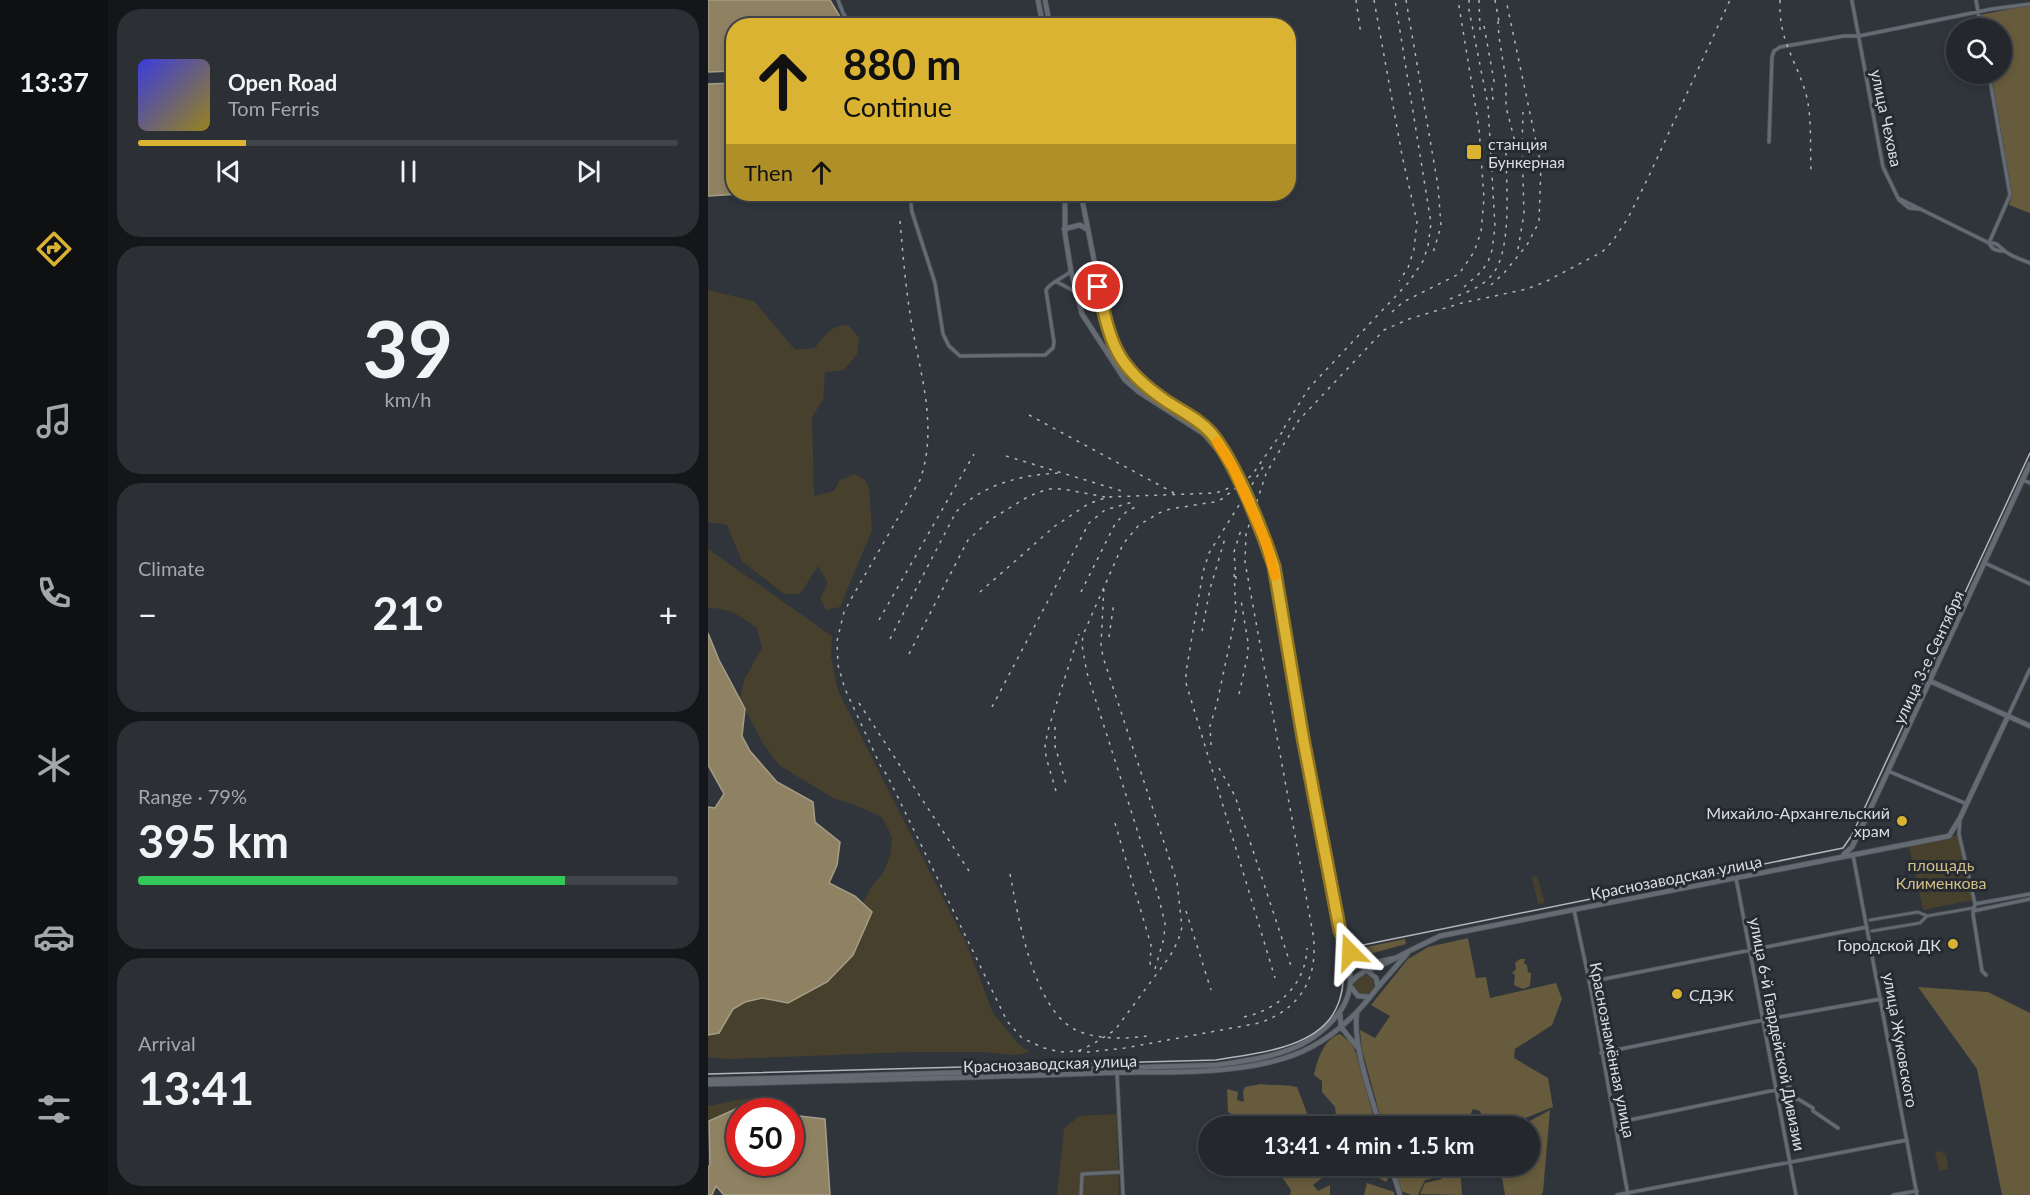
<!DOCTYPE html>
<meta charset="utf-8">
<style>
body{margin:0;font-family:Lato,sans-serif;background:#2c3035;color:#f1f3f6;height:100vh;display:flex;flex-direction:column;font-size:22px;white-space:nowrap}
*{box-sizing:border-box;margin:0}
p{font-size:20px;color:#a3a6aa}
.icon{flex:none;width:33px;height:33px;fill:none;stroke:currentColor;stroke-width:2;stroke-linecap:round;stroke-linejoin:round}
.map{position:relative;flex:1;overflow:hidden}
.details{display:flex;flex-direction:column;gap:9px;padding:9px;background:#141619;width:600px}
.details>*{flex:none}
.guide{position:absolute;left:18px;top:18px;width:570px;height:183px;border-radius:24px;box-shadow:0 3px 9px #0003,0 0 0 2px #414449;background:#dab333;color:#111;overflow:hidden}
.tools{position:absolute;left:1238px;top:18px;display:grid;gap:12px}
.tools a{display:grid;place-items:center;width:66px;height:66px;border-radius:50%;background:#24282d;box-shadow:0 3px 9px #0003,0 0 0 2px #414449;font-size:30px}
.speed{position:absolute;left:18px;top:1098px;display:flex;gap:12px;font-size:30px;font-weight:700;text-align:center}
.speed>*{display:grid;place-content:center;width:78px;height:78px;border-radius:50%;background:#24282d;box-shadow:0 3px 9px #0003,0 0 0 2px #414449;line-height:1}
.speed .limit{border:9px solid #d22;background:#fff;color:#111}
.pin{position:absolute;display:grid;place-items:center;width:51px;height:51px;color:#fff;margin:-26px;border:3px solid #fff;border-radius:50%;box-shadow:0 2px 6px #0007}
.me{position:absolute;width:66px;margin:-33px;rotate:339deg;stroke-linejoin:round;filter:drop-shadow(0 0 4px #0008)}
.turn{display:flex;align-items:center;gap:21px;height:126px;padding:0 18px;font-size:27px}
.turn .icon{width:78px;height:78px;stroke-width:2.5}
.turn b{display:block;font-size:42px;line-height:51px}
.then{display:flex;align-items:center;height:57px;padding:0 18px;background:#0003;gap:12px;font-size:22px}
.big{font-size:45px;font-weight:700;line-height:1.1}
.details .widget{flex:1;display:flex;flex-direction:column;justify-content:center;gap:9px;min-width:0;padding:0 21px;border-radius:24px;background:#2c3035}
.details .dial{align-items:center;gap:0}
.dial b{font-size:78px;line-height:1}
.song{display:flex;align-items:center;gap:18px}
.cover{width:72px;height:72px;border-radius:9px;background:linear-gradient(135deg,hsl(240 70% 55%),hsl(50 70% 35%))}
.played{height:6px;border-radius:3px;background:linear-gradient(90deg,#dab333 20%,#414449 20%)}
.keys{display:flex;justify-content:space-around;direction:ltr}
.heat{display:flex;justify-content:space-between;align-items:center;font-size:33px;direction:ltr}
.charge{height:9px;border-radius:4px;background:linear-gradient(90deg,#34c759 79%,#414449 0)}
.trip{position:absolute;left:490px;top:1116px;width:342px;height:60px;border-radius:30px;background:#24282d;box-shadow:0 3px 9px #0003,0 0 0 2px #414449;font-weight:700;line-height:60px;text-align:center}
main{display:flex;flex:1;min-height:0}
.dock{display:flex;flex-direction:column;width:108px;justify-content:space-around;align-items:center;background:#0e1012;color:#a3a6aa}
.dock .icon{width:42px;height:42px}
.dock .current{color:#dab333}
.dock b{font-size:27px;color:#f1f3f6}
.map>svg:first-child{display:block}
</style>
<main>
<nav class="dock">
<b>13:37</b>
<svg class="icon current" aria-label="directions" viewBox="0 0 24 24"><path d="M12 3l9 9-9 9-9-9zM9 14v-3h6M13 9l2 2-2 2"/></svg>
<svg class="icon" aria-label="music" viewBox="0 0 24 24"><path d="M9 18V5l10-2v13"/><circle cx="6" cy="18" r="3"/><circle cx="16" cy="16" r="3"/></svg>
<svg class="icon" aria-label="phone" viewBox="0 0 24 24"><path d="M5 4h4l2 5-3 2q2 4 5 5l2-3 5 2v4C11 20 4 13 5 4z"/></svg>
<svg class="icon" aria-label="climate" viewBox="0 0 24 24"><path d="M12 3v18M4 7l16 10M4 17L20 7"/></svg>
<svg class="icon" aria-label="car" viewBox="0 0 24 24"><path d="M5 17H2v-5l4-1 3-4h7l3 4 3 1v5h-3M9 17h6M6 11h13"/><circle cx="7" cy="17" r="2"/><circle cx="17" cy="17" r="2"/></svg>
<svg class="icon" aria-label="filters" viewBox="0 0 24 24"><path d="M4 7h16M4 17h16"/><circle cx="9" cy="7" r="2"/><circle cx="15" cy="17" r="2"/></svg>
</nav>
<section class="details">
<div class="widget">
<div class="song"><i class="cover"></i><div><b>Open Road</b><p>Tom Ferris</p></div></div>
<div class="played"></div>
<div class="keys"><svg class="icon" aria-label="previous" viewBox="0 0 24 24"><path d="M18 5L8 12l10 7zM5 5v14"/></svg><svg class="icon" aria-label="pause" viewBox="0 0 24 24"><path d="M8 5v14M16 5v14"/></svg><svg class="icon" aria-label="next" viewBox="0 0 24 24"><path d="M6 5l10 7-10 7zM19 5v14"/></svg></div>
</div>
<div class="widget dial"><b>39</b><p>km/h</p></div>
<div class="widget"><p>Climate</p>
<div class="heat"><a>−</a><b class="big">21°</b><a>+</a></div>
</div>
<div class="widget"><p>Range · 79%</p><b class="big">395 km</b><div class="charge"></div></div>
<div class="widget"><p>Arrival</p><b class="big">13:41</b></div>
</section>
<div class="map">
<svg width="1322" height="1195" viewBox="0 0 1322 1195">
<rect width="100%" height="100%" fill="#30353c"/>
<path fill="#47402d" d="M 0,290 L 46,301 L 87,350 L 107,348 C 116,336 123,325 140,325 L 151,338 L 149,354 L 136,370 L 117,372 L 115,400 L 104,417 L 106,496 L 126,491 L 132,480 L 147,474 L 157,480 L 161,488 L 164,530 L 132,607 L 118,610 L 112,599 L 120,583 L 110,566 L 92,594 L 76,594 L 34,561 L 19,525 L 0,522 Z
M 0,549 L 124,636 L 123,657 L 130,691 L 259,945 L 285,1013 L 311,1045 L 322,1052 L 306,1055 L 274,1052 L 202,1052 L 21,1059 L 0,1057 L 0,1035 L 11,1033 L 25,1009 L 37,1002 L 54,998 L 80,1003 L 119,982 L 145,955 L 164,912 L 155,903 L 162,889 L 175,873 L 182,856 L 184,837 L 174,817 L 147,805 L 125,798 L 71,765 L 54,742 L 32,699 L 36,680 L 54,648 L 49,628 C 34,617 20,607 0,608 Z
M 1251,835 L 1265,900 L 1215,910 L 1201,846 Z
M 829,876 L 837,903 L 830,904 L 824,877 Z
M646 985a10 10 0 1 1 20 0a10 10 0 1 1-20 0Z
M 41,1098 L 43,1102 L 0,1122 L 0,1106 Z
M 409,1114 L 411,1195 L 349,1195 L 356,1129 L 371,1116 Z
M 1232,1151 L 1238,1155 L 1240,1169 L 1231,1171 L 1227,1152 Z"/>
<path fill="#665b3c" d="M 1322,5 L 1322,213 L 1301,205 L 1304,195 L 1283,74 L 1293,74 L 1293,28 L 1275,28 L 1272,15 Z
M 760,938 L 768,978 L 778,977 L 782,998 L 848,983 L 854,999 L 844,1025 L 807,1049 L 806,1058 L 840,1078 L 845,1107 L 807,1122 L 797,1119 L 796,1126 L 778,1126 L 772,1111 L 765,1109 L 758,1126 L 675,1126 L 654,1050 L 652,1030 L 667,1038 L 682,1016 L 663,1005 L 700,959 L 720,947 Z
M 697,939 L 698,944 L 654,956 L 649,949 Z
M 812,959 L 817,959 L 816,963 L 819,965 L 820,972 L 823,973 L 822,986 L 815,989 L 806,985 L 807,975 L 804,973 L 808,969 L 807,963 Z
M 1210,987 L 1280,992 L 1322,1013 L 1322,1195 L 1294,1195 L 1269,1069 Z
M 632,1034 L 643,1043 L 648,1053 L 668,1126 L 629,1126 L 627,1107 L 614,1092 L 614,1081 L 606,1075 C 609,1061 616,1038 632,1034 Z
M 553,1084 C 566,1086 577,1084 589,1087 L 604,1126 L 538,1126 L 536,1121 L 520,1112 L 519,1089 L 530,1092 L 529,1100 L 536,1102 L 535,1092 L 537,1087 Z
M 842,1110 L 835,1192 L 833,1195 L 797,1195 L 792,1166 L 822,1166 L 822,1126 L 813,1126 Z
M 566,1166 L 618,1166 L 619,1174 L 605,1185 L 610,1191 L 622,1185 L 622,1195 L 582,1195 L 583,1190 Z
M 648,1166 L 678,1166 L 681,1177 L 678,1182 Z
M 686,1166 L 752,1166 L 754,1195 L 712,1194 L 717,1183 L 734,1179 L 732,1176 L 717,1180 L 710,1195 L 703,1195 L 693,1191 Z
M 659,1183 L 686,1192 L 686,1195 L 656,1195 Z"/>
<path fill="#8e8262" stroke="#a59d88" stroke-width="1.5" d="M 0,0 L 122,0 L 137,25 L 26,26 L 25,71 L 0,72 Z
M 25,83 L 26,194 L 32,194 L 0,196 L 0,84 Z
M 0,633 L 11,660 L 37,709 L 34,736 L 42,751 L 69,782 L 105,802 L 107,822 L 132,842 L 129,865 L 121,883 L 147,896 L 164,912 L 145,955 L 119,982 L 80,1003 L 54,998 L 37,1002 L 25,1009 L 11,1033 L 0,1035 L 0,807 L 7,808 L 16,794 L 0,765 Z
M 43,1102 L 63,1111 L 32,1112 L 32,1162 L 82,1162 L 83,1115 L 117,1119 L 122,1195 L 16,1195 L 8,1186 L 4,1195 L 0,1195 L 0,1167 L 2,1165 L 1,1121 Z"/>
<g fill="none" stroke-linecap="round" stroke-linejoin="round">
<g stroke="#4e5358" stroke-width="4">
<path id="pedestrian" d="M 1162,920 L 1210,912 L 1219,916 L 1265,908
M 1164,931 L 1212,923 L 1219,916"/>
</g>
<g stroke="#4e5358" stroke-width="4.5">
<path id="minor" d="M 130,0 L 135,13 L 143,26
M 1268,0 L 1273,28
M 1144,1 L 1175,167 L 1190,198 L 1281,243 C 1290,242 1291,247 1298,252 C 1305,257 1314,260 1322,263
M 1281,74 L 1302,195 L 1281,243 C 1284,250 1289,251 1296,251
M 1061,142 L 1064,57 L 1066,51 L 1072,47 L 1136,36 L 1151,36 L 1284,9 L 1322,4
M 202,194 L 204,212 L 227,283 L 235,334 L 241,346 L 252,356 L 337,355 L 345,348 L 346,342 L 338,290 C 342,282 356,278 363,271
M 1191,200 L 1201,208 L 1211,209
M 349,282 L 368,292
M 1315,480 L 1322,483
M 1277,563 L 1322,584
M 1300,716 L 1322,669
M 1180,771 L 1259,804
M 1252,819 L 1251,834 L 1267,904 L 1265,914 L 1274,971 L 1278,975
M 1145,855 L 1209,1195
M 1028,878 L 1088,1195
M 1267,904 L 1322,894
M 866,910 L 882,985 L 920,1195
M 1265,911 L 1322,899
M 881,982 L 1159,927
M 893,1053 L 1055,1020 L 1173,999
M 409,1073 L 415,1195
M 907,1123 L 1082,1087 L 1085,1100 L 1090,1099 L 1105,1108 L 1105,1111 L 1130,1128
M 919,1193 L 1199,1140
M 373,1195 L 374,1174 L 413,1172
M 909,1195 L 919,1193
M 1185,1195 L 1209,1191"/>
</g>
<g stroke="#4e5358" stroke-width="6">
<path id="tertiary" d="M 1222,681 L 1322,726
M 1136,854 L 1144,847 L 1161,812 L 1322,464
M 643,982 C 653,970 667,968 680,962 C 697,953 715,944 732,936 L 1241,836 L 1252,818 L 1300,716
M 670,987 L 699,954"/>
</g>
<g stroke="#4e5358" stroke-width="6">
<path id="secondary" d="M 330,0 L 335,26
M 337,0 L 342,26
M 357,194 L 357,234 L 363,271 L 374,314 L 417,380 L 431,392 L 496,434 L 525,468
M 373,194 L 399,326 L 409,353 L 431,381 L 498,428 L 516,453
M 356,229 L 372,225 L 380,230
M 368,292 C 377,297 383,294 390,287
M 649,961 L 661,964 L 687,958
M 643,987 L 650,996 L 662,997
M 649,1012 C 644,1044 663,1095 672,1126
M 632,1014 L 633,1027 L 649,1047
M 0,1080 L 509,1065 C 555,1058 599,1054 630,1014 C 638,1004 644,989 642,975 L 597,746 L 565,566 L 551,528
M 0,1084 C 131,1081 261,1078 392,1073 C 453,1071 519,1076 577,1058 C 616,1046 646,1019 670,987 L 668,978 L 649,962 L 637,943
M 683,1166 L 692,1195"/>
</g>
<use href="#pedestrian" stroke="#656b73" stroke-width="2"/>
<use href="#minor" stroke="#656b73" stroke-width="3"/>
<use href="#tertiary" stroke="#656b73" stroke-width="4.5"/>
<use href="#secondary" stroke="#656b73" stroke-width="4.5"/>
<path stroke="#b2b6ba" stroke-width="1.5" d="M 0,1074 L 508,1060 C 543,1054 595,1050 620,1021 C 631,1008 636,990 635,974 C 635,968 632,960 634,955 C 636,951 641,949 645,947 L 1135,848 L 1144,835 L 1322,453"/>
<path stroke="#b2b6ba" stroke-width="1.5" stroke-dasharray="3 6" stroke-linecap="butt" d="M 648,0 L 653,35
M 666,0 L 694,155 L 709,222 L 706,249 L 700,268 L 691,281
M 698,0 L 730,186 L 733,226 L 725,253
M 771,0 L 772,30
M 787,0 L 792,27
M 1072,0 C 1070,42 1090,62 1099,98 C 1104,121 1102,149 1103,173
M 790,21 L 791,37 L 798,80 L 798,107 L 807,142 L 807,154
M 776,26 L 786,81 L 784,88 L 785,101
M 192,221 C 195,256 198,291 204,326 C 213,376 230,429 212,480 L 143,599 L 136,612 L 129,641 L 130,665 L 137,689 L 173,767 L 179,775 L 299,1021 L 314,1038 L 336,1048 L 352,1052 L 370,1051 L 385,1044 L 407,1030 L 462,956 L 470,941 L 474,927 L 469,882 L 395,657 L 393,645 L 396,586
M 810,249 L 816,214 L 814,146 L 815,112
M 783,285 L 796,273 L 819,245 L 831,222 L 833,165 L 798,0
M 756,287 L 773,272 L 780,262 L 784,250 L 787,227 L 780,105 L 761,10 L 761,0
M 742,299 C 756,293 773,288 783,276 C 805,253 798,183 798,152
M 684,312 L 695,302 L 751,274 L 766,252 L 773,232 L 776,198 L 771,128 L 750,0
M 321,415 L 466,493
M 576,428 L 601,388 L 701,282 L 715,261 L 720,246 L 723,223 L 687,0
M 298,456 L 417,492
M 555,467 L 501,553 L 495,572 L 478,672 L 478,683 L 567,978
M 528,579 L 526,552 L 533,530
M 272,592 L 347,526 L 380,504 L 400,497 L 508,493 L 521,488
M 373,592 L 407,524 L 419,511 L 432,505
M 171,620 L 266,454
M 494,631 L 502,589 L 518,535
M 401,637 L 406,602
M 182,639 L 248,512 C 275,484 313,475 350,473
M 201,654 L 260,540 L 282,520 L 321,496 L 340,489 L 355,489 L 397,497
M 531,694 L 540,654 L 540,642 L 533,600
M 151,703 L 261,871
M 284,707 L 381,523 L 397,510 L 425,502
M 347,727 L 347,746 L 359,787
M 503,745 L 502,726 L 509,703 L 528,614 L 526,571
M 511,768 L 527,796 L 584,969
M 348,791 L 338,757 L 337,744 L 341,727 L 371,634
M 407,823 L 443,945 L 442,968
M 302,874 C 310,916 325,1007 366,1029 C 387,1040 417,1039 439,1036
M 478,911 L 503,990
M 447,969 L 456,938 L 457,923 L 450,895 L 379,673 L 374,645 L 375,635 L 415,544 L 431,525 L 451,513 L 462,509 L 506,502 L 514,499 L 544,475 L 577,428
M 536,1017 C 570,1010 598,984 599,948
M 370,1051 L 380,1052 L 417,1048 L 551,1023 C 593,1009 611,977 605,934 L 537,562 L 538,534 L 558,474 L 567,458 L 591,420 L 676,330 L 701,319 L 754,303 L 819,289 L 839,281 L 894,252 L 904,242 L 920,218 L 940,178 L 1022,0"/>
<g stroke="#4e5358" stroke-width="6" stroke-linecap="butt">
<path id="secondary-bridge" d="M 525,468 L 551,528"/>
</g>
<use href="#secondary-bridge" stroke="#656b73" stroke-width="4.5"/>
</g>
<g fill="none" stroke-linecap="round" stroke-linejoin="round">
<g stroke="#8e7421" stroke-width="15">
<path id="route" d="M 390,287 C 403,344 407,366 458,401 C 473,411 491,419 503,433 C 527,461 554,530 566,566 L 595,738 L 632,931 L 642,952"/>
</g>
<use href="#route" stroke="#dab333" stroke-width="10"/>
<path stroke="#f59e0b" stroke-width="10" d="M 509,442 L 525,468 L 558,542 L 567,576"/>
</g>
<g fill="#dab333" stroke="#262b32" stroke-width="2">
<rect x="758" y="144" width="16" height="16" rx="3"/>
<circle cx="1194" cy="821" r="6"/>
<circle cx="1245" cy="944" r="6"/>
<circle cx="969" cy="994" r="6"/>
</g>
<g text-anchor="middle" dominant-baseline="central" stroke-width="6" stroke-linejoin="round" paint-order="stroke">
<g font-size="16" fill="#dadde1" stroke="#262b32">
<text transform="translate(1179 118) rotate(78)">улица Чехова</text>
<text transform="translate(1220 657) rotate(-65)">улица 3-е Сентября</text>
<text transform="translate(968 877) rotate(-11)">Краснозаводская улица</text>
<text transform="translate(1070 1034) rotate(79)">улица 6-й Гвардейской Дивизии</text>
<text transform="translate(1193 1040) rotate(80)">улица Жуковского</text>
<text transform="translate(905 1050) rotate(79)">Краснознамённая улица</text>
<text transform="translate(342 1063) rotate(-2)">Краснозаводская улица</text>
</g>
<g font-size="16" fill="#dadde1" stroke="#262b32" text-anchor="start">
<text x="780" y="143">станция<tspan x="780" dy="18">Бункерная</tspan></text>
<text x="1182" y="812" text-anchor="end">Михайло-Архангельский<tspan x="1182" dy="18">храм</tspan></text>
<text x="1233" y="944" text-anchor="end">Городской ДК</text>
<text x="981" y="994">СДЭК</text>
</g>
<g font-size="16" fill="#d3bf86" stroke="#262b32">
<text x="1233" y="864">площадь<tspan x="1233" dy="18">Клименкова</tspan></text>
</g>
</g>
</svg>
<div class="tools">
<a><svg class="icon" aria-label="search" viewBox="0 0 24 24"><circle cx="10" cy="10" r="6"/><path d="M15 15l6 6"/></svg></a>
</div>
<div class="speed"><div class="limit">50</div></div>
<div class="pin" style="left:390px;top:287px;background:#d93025"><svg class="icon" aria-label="arrive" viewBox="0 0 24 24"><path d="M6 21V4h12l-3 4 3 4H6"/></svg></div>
<svg class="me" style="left:642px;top:952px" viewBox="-20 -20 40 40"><path d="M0-17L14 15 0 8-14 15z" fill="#dab333" stroke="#fff" stroke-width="4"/></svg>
<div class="trip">13:41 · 4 min · 1.5 km</div>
<div class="guide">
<div class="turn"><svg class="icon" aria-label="ahead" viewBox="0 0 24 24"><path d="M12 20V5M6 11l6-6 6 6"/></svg><div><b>880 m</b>Continue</div></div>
<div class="then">Then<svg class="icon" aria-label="ahead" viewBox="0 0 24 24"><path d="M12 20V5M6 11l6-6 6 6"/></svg></div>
</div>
</div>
</main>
